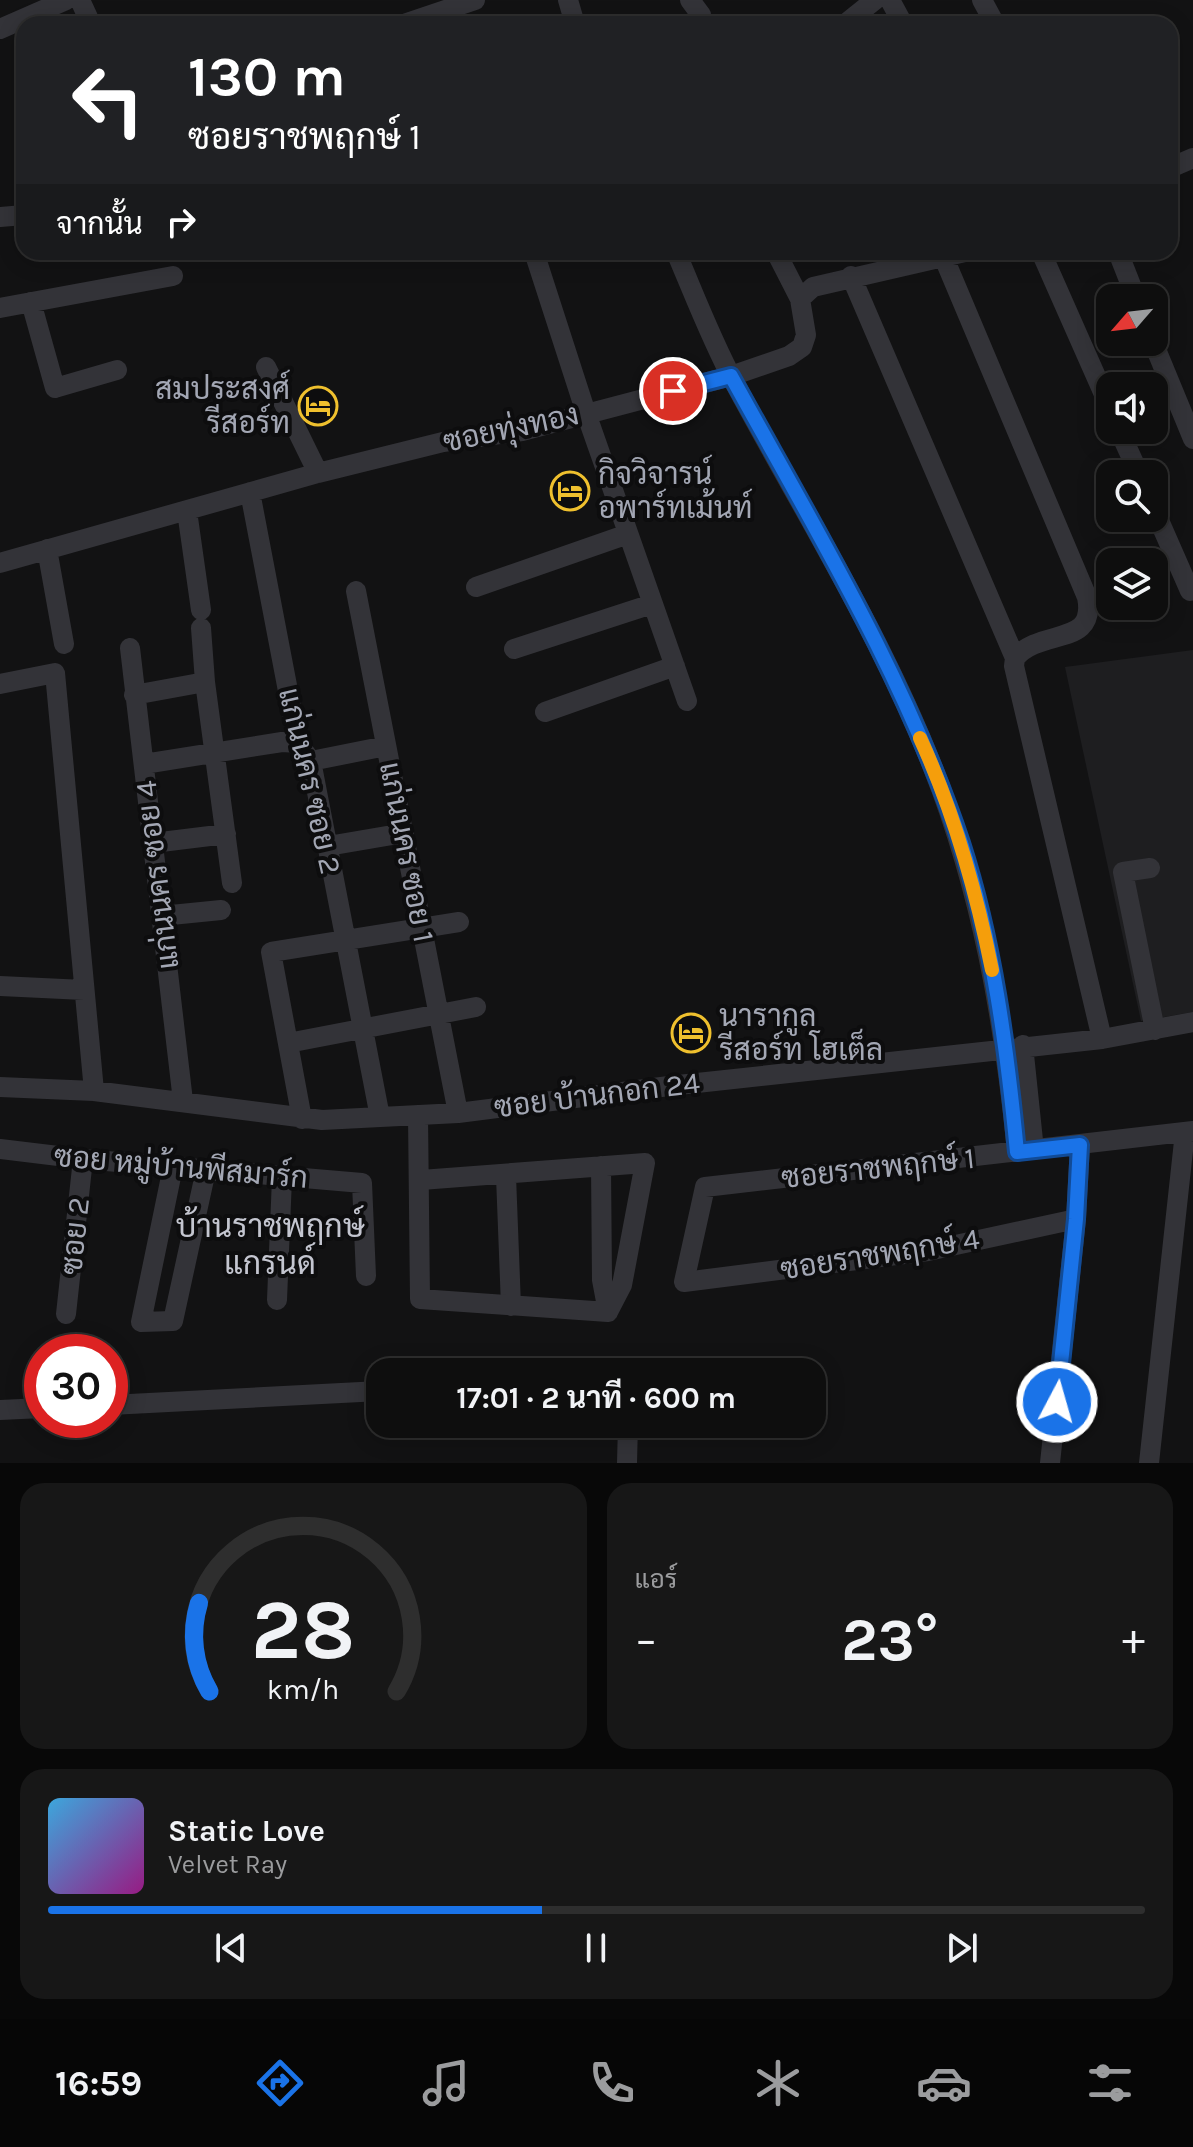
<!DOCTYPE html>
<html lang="th">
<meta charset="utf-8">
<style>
body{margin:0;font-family:Karla,Sarabun,sans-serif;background:#171717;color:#f1f3f6;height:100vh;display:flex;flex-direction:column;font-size:30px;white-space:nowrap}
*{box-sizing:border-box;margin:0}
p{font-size:26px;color:#9b9c9e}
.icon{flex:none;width:44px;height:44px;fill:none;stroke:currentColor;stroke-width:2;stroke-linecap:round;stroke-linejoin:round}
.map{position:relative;height:1463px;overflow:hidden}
.details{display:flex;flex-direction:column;gap:20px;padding:20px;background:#080808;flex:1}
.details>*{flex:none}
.banner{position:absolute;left:16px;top:16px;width:1162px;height:244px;border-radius:24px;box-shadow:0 4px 20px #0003,0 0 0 2px #2e2e2e;background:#202124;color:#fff;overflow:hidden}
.needle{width:52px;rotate:242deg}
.controls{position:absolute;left:1096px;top:284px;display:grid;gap:16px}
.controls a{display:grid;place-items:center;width:72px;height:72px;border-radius:16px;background:#0e0e0e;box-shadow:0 4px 20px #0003,0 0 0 2px #2e2e2e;font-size:40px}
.speed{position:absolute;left:24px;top:1334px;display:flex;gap:16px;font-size:40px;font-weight:700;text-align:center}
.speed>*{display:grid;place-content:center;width:104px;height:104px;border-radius:50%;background:#0e0e0e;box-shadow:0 4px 20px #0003,0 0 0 2px #2e2e2e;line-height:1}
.speed .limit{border:12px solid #d22;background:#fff;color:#111}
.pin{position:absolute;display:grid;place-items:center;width:68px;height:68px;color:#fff;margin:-34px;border:4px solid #fff;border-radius:50%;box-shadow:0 2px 8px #0007}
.me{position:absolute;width:88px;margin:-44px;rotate:6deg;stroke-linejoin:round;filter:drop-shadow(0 0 6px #0008)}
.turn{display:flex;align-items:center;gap:28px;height:168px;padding:0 40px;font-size:36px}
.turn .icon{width:104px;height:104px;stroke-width:2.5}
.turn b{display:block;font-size:56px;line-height:68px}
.then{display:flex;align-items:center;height:76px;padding:0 40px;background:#0003;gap:16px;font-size:30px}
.big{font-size:60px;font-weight:700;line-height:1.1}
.details .card{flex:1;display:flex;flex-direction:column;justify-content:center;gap:12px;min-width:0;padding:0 28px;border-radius:24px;background:#171717}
.details .dial{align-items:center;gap:0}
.dial svg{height:208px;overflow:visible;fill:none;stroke:#2e2e2e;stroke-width:7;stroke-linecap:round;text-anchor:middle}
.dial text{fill:#f1f3f6;stroke:none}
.song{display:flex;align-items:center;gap:24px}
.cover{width:96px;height:96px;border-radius:12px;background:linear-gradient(135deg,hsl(200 70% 55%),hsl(310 70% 35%))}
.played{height:8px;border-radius:4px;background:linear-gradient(90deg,#1a73e8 45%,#2e2e2e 45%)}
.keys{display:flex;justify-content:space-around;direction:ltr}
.heat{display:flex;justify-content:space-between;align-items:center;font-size:44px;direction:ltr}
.details .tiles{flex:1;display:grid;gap:20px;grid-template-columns:1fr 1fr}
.card:last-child{grid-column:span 2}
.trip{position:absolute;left:366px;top:1358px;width:460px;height:80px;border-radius:24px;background:#0e0e0e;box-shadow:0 4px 20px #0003,0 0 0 2px #2e2e2e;font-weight:700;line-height:80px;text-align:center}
.tab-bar{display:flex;height:128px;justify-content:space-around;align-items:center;background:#060606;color:#9b9c9e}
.tab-bar .icon{width:56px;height:56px}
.tab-bar .current{color:#1a73e8}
.tab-bar b{font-size:36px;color:#f1f3f6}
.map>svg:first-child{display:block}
</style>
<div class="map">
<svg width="1193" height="1463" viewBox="0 0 1193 1463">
<rect width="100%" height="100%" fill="#121213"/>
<path fill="#1e1e20" d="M 1193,650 L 1193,1012 L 1141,1021 L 1065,667 Z"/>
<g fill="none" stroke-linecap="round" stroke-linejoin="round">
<path stroke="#333338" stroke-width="20" d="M 80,0 L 91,24
M 568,0 L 575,24
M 690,0 L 701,15 L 696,24
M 890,0 L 903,24
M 982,0 L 995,24
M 404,24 L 475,0
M 845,24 L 875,0
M 0,29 L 66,0
M 1170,168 L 1193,158
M 0,217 L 24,215
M 534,252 L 586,413 L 687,701
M 676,252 C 694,294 711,339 733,380 C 801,508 880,632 933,768 C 982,892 1004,1020 1017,1152
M 776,252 L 800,299
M 1041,252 L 1110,408
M 1118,252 L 1136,298
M 944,258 L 1087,597 C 1097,648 1041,627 1015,658 L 1014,666 L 1102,1039
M 851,276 L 1015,658
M 31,302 L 55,388 L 117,370
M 0,308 L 173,276
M 1153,342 L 1193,439
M 266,367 L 318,473
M 1119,430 L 1139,474
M 250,492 L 298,743 L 311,761 L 380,1117
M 1154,509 L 1190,591
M 187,511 L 201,610
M 47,549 L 64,644
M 0,563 L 318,473 L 443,442 L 522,431 L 731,376 L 789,356 L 802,347 L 806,335 L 800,299 L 813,287 L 965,252
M 476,587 L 628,534
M 356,591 L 458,1113
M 201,628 L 205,682 L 232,883
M 130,648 L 183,1101
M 514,649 L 652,604
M 0,684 L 55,673 L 94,1091
M 134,695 L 205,682
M 545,712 L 675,666
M 311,761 L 386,746
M 144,764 L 282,742 L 298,743
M 153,843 L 226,834
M 328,846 L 404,833
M 1150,868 L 1123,872 L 1155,1030
M 161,916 L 221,910
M 0,986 L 84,990
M 288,1043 L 476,1007
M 1023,1045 L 1034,1150
M 0,1087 L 94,1091 L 322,1120 L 458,1113 L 669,1086 L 1102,1039 L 1193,1022
M 418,1115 L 420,1299 L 608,1312
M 302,1119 L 271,952 L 459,922
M 0,1149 L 83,1159 L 362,1183 L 366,1276
M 601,1166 L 602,1280 L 608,1312
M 173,1167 L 141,1322 L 173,1321 L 206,1170
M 506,1176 L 511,1306
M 421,1180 L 645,1163 L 622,1285 L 608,1312
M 1076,1219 L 928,1251 L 684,1282 L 705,1187 L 1193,1131
M 277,1300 L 282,1178
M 66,1314 L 83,1159
M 110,1405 L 380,1391
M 0,1410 L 42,1408
M 627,1463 L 628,1424
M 1050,1463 L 1076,1219 L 1080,1145
M 1149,1463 L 1185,1132"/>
</g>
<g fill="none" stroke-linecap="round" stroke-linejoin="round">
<g stroke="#114b97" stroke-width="20">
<path id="route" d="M 673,391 L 731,376 C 814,527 906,678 961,843 C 993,942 1007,1048 1017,1152 L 1080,1145 L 1076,1219 L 1057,1402"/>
</g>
<use href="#route" stroke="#1a73e8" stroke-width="14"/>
<path stroke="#f59e0b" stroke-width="14" d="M 920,738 C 954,812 976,890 992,970"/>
</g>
<defs>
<g id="hotel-ring" transform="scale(2)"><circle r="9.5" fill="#0d0d0e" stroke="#efc02e" stroke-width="1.5"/><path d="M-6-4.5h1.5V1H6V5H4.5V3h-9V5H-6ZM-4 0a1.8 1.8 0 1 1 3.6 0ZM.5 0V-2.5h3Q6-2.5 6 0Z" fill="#efc02e"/></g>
</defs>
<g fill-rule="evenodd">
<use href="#hotel-ring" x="318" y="406"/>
<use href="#hotel-ring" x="570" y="491"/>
<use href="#hotel-ring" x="691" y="1033"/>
</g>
<g text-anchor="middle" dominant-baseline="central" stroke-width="8" stroke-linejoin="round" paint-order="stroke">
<g font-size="30" fill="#a3a7b4" stroke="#0d0d0e" text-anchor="start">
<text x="290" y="389" text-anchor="end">สมประสงศ์<tspan x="290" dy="34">รีสอร์ท</tspan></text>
<text x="598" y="474">กิจวิจารน์<tspan x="598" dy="34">อพาร์ทเม้นท์</tspan></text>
<text x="719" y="1016">นารากูล<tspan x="719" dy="34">รีสอร์ท โฮเต็ล</tspan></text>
</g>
<g font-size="30" fill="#a3a7b4" stroke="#0d0d0e">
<text transform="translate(511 428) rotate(-12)">ซอยทุ่งทอง</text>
<text transform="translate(310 781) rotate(77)">แก่นนคร ซอย 2</text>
<text transform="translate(407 852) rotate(79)">แก่นนคร ซอย 1</text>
<text transform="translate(157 875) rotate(-97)">แก่นนคร ซอย 4</text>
<text transform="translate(597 1095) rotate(-7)">ซอย บ้านกอก 24</text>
<text transform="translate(181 1167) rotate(5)">ซอย หมู่บ้านพีสมาร์ก</text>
<text transform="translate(878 1168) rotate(-6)">ซอยราชพฤกษ์ 1</text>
<text transform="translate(75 1236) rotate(-84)">ซอย 2</text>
<text transform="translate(880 1254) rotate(-9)">ซอยราชพฤกษ์ 4</text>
</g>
<g font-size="32" fill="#c4c6d0" stroke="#0d0d0e">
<text x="270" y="1226">บ้านราชพฤกษ์<tspan x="270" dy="37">แกรนด์</tspan></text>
</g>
</g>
</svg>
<div class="controls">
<a><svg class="needle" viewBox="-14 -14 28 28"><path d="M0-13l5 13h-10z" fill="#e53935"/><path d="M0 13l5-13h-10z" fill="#9b9c9e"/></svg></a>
<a><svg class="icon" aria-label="sound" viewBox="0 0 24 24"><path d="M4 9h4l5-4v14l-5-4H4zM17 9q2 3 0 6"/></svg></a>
<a><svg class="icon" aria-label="search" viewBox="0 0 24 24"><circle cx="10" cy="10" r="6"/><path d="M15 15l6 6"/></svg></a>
<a><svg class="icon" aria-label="layers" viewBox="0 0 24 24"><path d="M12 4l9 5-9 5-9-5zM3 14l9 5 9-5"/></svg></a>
</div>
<div class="speed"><div class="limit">30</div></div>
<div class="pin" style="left:673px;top:391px;background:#d93025"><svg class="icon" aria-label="arrive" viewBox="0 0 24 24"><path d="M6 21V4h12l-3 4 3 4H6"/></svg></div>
<svg class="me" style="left:1057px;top:1402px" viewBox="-20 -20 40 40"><circle r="17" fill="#1a73e8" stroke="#fff" stroke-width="3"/><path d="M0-11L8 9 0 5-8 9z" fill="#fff"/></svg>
<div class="trip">17:01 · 2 นาที · 600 m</div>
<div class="banner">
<div class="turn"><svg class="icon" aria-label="left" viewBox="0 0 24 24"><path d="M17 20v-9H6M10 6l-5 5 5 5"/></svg><div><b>130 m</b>ซอยราชพฤกษ์ 1</div></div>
<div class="then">จากนั้น<svg class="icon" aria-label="right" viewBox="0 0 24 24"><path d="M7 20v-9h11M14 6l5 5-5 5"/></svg></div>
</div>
</div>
<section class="details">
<div class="tiles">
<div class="card dial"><svg viewBox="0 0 100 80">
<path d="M14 69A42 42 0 1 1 86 69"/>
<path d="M14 69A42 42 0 0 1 10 35" stroke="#1a73e8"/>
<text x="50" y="56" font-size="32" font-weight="700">28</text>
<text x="50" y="72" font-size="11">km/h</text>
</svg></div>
<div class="card"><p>แอร์</p>
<div class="heat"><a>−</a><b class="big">23°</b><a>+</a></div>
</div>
<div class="card">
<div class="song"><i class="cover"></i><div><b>Static Love</b><p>Velvet Ray</p></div></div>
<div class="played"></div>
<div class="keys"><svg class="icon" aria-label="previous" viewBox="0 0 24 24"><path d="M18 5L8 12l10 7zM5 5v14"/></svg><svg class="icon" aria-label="pause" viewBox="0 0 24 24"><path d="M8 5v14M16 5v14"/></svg><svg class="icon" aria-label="next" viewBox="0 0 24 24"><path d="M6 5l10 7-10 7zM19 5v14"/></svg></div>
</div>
</div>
</section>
<nav class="tab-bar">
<b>16:59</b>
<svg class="icon current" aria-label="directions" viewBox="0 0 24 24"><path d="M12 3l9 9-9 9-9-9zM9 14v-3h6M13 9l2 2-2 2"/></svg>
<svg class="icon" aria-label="music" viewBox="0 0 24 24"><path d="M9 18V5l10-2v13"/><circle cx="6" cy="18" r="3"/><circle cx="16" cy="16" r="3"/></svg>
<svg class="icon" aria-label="phone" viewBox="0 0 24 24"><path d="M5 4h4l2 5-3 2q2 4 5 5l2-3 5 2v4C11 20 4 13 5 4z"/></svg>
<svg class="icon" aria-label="climate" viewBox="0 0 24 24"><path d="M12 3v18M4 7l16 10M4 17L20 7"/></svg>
<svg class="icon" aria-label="car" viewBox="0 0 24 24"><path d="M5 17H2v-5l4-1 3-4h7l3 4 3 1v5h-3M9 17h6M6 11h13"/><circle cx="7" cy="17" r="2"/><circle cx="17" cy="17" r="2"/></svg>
<svg class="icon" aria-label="filters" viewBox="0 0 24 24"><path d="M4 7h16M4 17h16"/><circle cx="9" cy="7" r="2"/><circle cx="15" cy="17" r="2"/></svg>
</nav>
